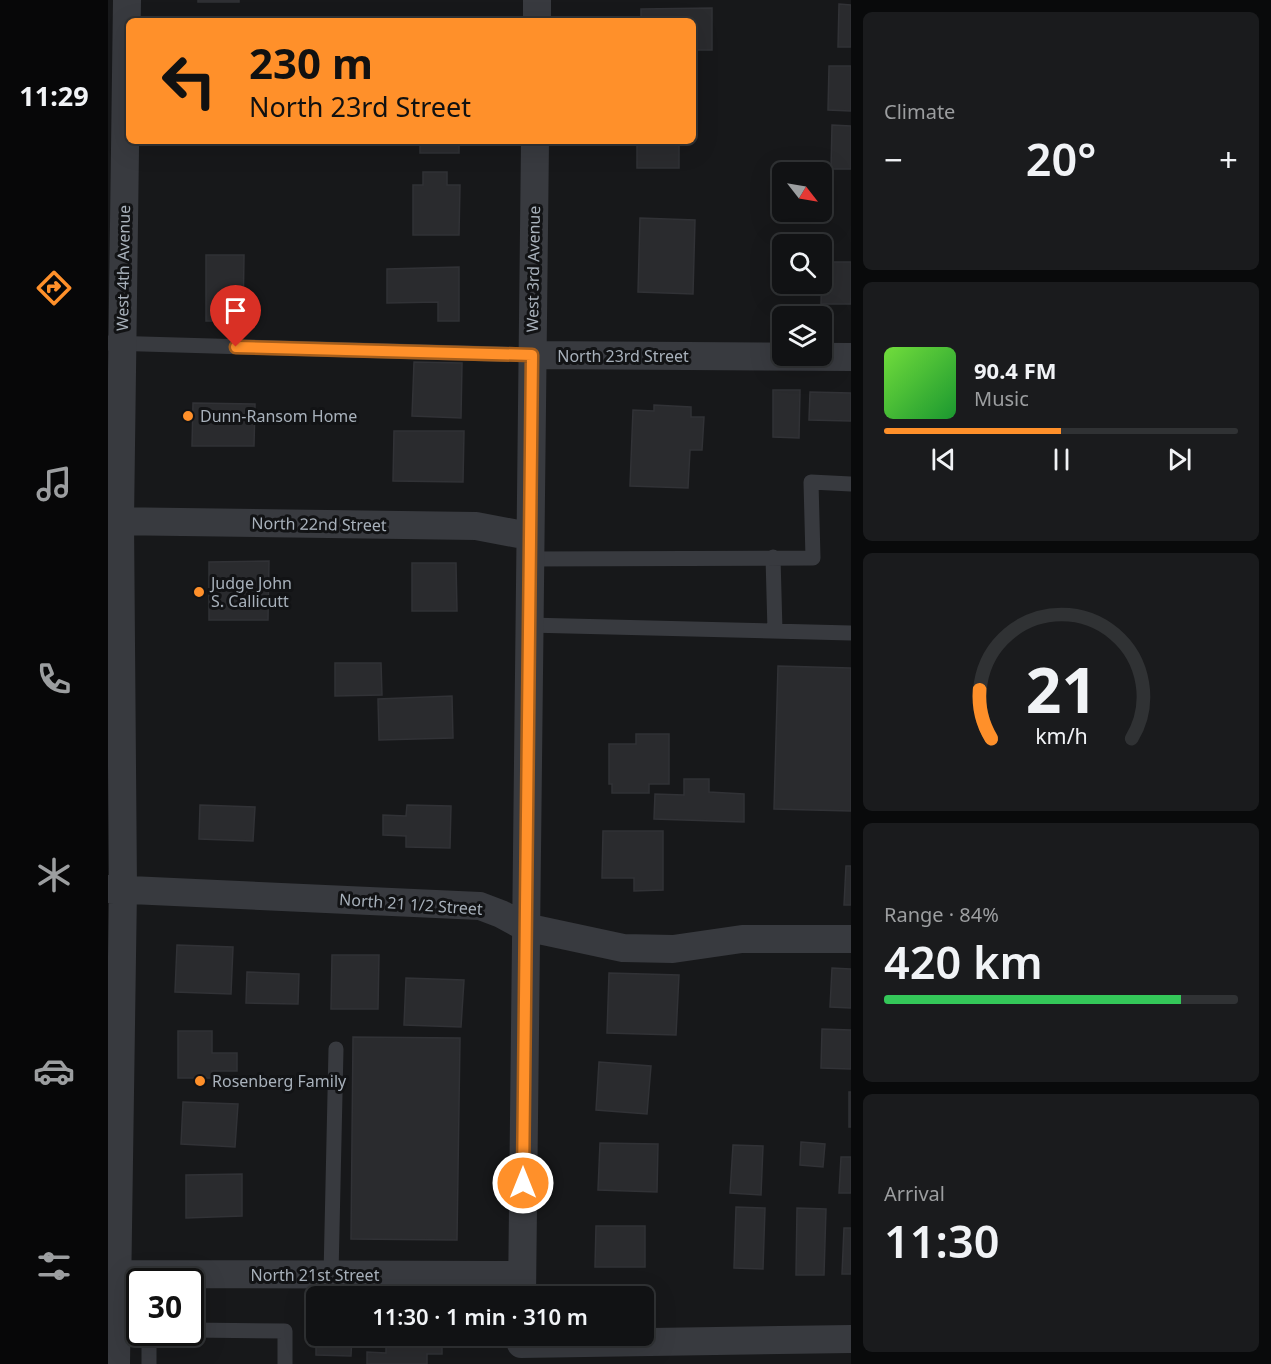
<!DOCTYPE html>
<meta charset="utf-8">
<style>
body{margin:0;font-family:"Noto Sans",sans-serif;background:#1a1b1d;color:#f1f3f6;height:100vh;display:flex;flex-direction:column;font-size:22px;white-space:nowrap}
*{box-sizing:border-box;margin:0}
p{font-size:20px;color:#9c9ea0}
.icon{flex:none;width:33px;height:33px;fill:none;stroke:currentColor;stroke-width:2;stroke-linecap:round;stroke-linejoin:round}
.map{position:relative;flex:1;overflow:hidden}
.side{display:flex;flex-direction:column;gap:12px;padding:12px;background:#090a0b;width:420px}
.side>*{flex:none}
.guide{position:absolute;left:18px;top:18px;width:570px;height:126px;border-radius:9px;box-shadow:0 6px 24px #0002,0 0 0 2px #303234;background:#ff902a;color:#111;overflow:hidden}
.needle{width:39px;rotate:121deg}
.controls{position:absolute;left:664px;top:162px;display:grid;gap:12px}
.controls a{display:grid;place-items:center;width:60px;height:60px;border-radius:9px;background:#111214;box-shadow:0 6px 24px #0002,0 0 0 2px #303234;font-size:30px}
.speed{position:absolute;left:18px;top:1268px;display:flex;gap:12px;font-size:30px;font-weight:700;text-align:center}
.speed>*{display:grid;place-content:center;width:78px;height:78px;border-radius:50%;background:#111214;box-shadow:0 6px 24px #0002,0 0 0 2px #303234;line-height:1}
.speed .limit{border:3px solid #111;border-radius:9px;background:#fff;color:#111}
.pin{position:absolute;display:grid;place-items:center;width:51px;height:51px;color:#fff;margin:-62px -26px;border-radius:50% 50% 50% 0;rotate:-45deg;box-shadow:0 0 6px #0007}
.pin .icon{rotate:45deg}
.me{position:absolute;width:66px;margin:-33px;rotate:0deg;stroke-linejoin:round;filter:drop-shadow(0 0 4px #0008)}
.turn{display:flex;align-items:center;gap:21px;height:126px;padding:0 24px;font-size:27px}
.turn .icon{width:78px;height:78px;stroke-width:2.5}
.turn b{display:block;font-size:42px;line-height:51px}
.big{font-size:45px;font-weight:600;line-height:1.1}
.side .widget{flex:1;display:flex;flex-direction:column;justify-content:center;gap:9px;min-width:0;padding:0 21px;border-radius:9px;background:#1a1b1d}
.side .dial{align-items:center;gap:0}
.dial svg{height:156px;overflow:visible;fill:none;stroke:#303234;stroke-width:7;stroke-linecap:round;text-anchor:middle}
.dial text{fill:#f1f3f6;stroke:none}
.song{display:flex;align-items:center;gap:18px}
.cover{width:72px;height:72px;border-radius:9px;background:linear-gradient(135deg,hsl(100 70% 55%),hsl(130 70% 35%))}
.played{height:6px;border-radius:3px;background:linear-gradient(90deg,#ff902a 50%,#303234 50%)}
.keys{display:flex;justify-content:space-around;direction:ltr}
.heat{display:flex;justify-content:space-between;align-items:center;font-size:33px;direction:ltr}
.charge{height:9px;border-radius:4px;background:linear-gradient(90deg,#34c759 84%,#303234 0)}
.trip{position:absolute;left:198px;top:1286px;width:348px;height:60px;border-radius:9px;background:#111214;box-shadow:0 6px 24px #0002,0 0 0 2px #303234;font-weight:600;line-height:60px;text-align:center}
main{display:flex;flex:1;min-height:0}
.tab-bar{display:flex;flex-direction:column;width:108px;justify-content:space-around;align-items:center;background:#070708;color:#9c9ea0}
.tab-bar .icon{width:42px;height:42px}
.tab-bar .current{color:#ff902a}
.tab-bar b{font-size:27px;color:#f1f3f6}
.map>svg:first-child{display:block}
</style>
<main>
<nav class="tab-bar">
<b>11:29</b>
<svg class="icon current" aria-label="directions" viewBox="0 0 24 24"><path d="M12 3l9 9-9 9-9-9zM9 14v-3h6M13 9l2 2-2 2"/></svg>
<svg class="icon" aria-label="music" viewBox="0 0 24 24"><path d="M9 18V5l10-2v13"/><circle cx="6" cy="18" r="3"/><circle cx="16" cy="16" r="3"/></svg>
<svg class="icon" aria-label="phone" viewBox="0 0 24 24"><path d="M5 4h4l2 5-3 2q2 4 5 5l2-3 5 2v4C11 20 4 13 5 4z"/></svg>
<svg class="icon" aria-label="climate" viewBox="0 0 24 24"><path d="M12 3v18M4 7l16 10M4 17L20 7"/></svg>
<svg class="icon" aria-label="car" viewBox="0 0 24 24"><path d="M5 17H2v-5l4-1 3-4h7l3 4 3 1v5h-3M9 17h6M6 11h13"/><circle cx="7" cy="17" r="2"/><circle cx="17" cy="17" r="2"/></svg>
<svg class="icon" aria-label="filters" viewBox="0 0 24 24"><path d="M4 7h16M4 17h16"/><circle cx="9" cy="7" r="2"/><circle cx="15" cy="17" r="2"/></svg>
</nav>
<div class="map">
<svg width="743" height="1364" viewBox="0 0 743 1364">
<rect width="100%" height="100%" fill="#17181a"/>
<path fill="#2a2b2e" stroke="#313236" stroke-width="1.5" d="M 90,0 L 131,0 L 131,2 L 90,2 Z
M 731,4 L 743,5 L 743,47 L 730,47 Z
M 604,8 L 604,50 L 585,50 L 585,21 L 533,21 L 533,9 Z
M 721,66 L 743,66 L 743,111 L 720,110 Z
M 724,125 L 743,126 L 743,169 L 723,169 Z
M 312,141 L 351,141 L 351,153 L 312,153 Z
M 529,141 L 571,141 L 571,168 L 529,168 Z
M 315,172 L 339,172 L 339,185 L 352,185 L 351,235 L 305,235 L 305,185 L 315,185 Z
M 532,218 L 587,220 L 585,294 L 530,292 Z
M 98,255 L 136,255 L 135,321 L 98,321 Z
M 714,262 L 743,262 L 743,304 L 713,304 Z
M 351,267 L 351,321 L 330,321 L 330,302 L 279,303 L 279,269 Z
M 306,362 L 354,363 L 353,418 L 304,416 Z
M 665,390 L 692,390 L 691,438 L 665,437 Z
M 702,392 L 743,393 L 743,421 L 701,420 Z
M 85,403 L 147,404 L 146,446 L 84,446 Z
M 546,405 L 583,407 L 583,417 L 596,417 L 594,450 L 582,450 L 580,488 L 522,486 L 525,410 L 546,411 Z
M 286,431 L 356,431 L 355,482 L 285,481 Z
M 161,561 L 160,620 L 101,620 L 101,562 Z
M 304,563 L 348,563 L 349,611 L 304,611 Z
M 227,663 L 273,663 L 274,695 L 227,696 Z
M 670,666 L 743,668 L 743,811 L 666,809 Z
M 344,696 L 345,738 L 271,740 L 270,699 Z
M 528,734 L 561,734 L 561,784 L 541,784 L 541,793 L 504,793 L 504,784 L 501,784 L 501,744 L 528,744 Z
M 576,779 L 601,779 L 601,792 L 636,794 L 636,822 L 546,819 L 547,794 L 576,795 Z
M 92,805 L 147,807 L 145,841 L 91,839 Z
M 299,805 L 343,806 L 342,848 L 298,847 L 298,836 L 275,835 L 275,815 L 298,816 Z
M 495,831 L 555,831 L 555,890 L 526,891 L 526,878 L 494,878 Z
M 738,866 L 743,866 L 743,905 L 736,905 Z
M 69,945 L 125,947 L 123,994 L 67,992 Z
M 224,955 L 271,955 L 270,1009 L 223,1009 Z
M 724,968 L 743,969 L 743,1008 L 722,1007 Z
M 139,972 L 191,974 L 190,1004 L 138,1003 Z
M 501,973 L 571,975 L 568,1035 L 499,1033 Z
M 298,978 L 356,980 L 353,1027 L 296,1025 Z
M 714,1029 L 743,1030 L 743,1069 L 713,1068 Z
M 70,1031 L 104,1031 L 104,1053 L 129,1053 L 129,1071 L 104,1071 L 104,1078 L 70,1078 Z
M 245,1037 L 352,1038 L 349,1240 L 243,1239 Z
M 491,1062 L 543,1066 L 539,1114 L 488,1110 Z
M 741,1092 L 743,1092 L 743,1127 L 741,1127 Z
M 75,1102 L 130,1104 L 127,1147 L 73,1144 Z
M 693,1142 L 717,1144 L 715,1167 L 692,1165 Z
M 492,1143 L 550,1144 L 549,1192 L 490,1190 Z
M 625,1145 L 655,1146 L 653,1195 L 622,1193 Z
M 733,1157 L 743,1157 L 743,1193 L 731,1193 Z
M 134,1174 L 134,1216 L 78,1218 L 78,1175 Z
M 628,1207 L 657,1208 L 655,1269 L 626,1268 Z
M 689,1208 L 718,1209 L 716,1275 L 688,1275 Z
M 488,1226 L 537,1226 L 537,1267 L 487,1267 Z
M 736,1228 L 743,1228 L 743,1274 L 734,1274 Z
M 208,1334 L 244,1335 L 243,1356 L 208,1355 Z
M 287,1335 L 334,1335 L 334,1354 L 319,1354 L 319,1364 L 259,1364 L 259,1352 L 278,1353 L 278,1344 L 287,1344 Z"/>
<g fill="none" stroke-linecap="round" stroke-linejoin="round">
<path stroke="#383a3f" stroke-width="15" d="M 0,343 L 424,355
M 665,557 L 667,631
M 421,559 L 705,558 L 703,482 L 743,484
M 420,625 L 743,633
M 223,1275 L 228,1049
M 82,1330 L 177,1331 L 177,1364
M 41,1364 L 41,1332"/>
<path stroke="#383a3f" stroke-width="28" d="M 429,21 L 429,0
M 424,355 L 743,357
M 0,521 L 368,526 L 421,536
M 0,889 L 372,906 L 393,914 L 417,927 L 515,948 L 565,949 L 634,939 L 743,939
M 0,1274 L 414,1275
M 414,1296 L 427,141
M 413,1344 L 743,1339
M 8,1364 L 15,889 L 12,521 L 19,0"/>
</g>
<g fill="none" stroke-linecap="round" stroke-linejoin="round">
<g stroke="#a65e1b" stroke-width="15">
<path id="route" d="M 128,347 L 424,355 L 415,1183"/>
</g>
<use href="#route" stroke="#ff902a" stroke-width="10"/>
</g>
<g fill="#ff902a" stroke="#121315" stroke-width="2">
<circle cx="80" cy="416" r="6"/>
<circle cx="91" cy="592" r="6"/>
<circle cx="92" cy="1081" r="6"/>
</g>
<g text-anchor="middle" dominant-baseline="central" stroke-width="6" stroke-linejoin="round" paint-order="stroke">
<g font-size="16" fill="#a8b1bb" stroke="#121315">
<text transform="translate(15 268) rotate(-89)">West 4th Avenue</text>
<text transform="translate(425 269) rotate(-89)">West 3rd Avenue</text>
<text x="515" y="356">North 23rd Street</text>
<text transform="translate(211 524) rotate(1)">North 22nd Street</text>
<text transform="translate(303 904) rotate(4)">North 21 1/2 Street</text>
<text x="207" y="1275">North 21st Street</text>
</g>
<g font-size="16" fill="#a8b1bb" stroke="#121315" text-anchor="start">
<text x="92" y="416">Dunn-Ransom Home</text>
<text x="103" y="583">Judge John<tspan x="103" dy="18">S. Callicutt</tspan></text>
<text x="104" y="1081">Rosenberg Family</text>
</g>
</g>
</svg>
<div class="controls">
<a><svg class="needle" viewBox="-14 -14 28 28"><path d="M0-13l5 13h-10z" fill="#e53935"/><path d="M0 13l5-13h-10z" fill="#9c9ea0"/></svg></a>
<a><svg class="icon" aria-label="search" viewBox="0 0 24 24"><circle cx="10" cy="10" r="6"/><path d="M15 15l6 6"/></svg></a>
<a><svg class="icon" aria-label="layers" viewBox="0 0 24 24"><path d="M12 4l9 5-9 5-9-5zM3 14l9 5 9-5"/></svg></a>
</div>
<div class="speed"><div class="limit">30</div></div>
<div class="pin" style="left:128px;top:347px;background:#d93025"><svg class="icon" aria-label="arrive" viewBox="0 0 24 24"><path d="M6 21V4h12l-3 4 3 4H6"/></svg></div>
<svg class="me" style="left:415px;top:1183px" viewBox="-20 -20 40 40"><circle r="17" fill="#ff902a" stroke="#fff" stroke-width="3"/><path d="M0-11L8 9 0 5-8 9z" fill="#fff"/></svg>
<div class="trip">11:30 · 1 min · 310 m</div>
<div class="guide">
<div class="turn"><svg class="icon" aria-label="left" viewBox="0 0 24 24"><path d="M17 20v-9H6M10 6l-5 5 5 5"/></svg><div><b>230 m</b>North 23rd Street</div></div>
</div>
</div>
<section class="side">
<div class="widget"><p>Climate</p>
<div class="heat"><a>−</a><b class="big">20°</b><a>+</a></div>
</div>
<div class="widget">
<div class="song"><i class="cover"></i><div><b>90.4 FM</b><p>Music</p></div></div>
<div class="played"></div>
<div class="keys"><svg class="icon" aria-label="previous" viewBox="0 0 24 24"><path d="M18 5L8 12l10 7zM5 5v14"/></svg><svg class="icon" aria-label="pause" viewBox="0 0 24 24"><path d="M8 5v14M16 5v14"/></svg><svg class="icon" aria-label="next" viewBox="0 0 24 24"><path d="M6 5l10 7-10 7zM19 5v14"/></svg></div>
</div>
<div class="widget dial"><svg viewBox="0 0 100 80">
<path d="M14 69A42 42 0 1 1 86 69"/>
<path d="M14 69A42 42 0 0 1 8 44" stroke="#ff902a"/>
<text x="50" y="56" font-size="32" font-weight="700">21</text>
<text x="50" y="72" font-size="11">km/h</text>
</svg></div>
<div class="widget"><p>Range · 84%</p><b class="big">420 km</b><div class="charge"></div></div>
<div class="widget"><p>Arrival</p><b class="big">11:30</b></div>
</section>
</main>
